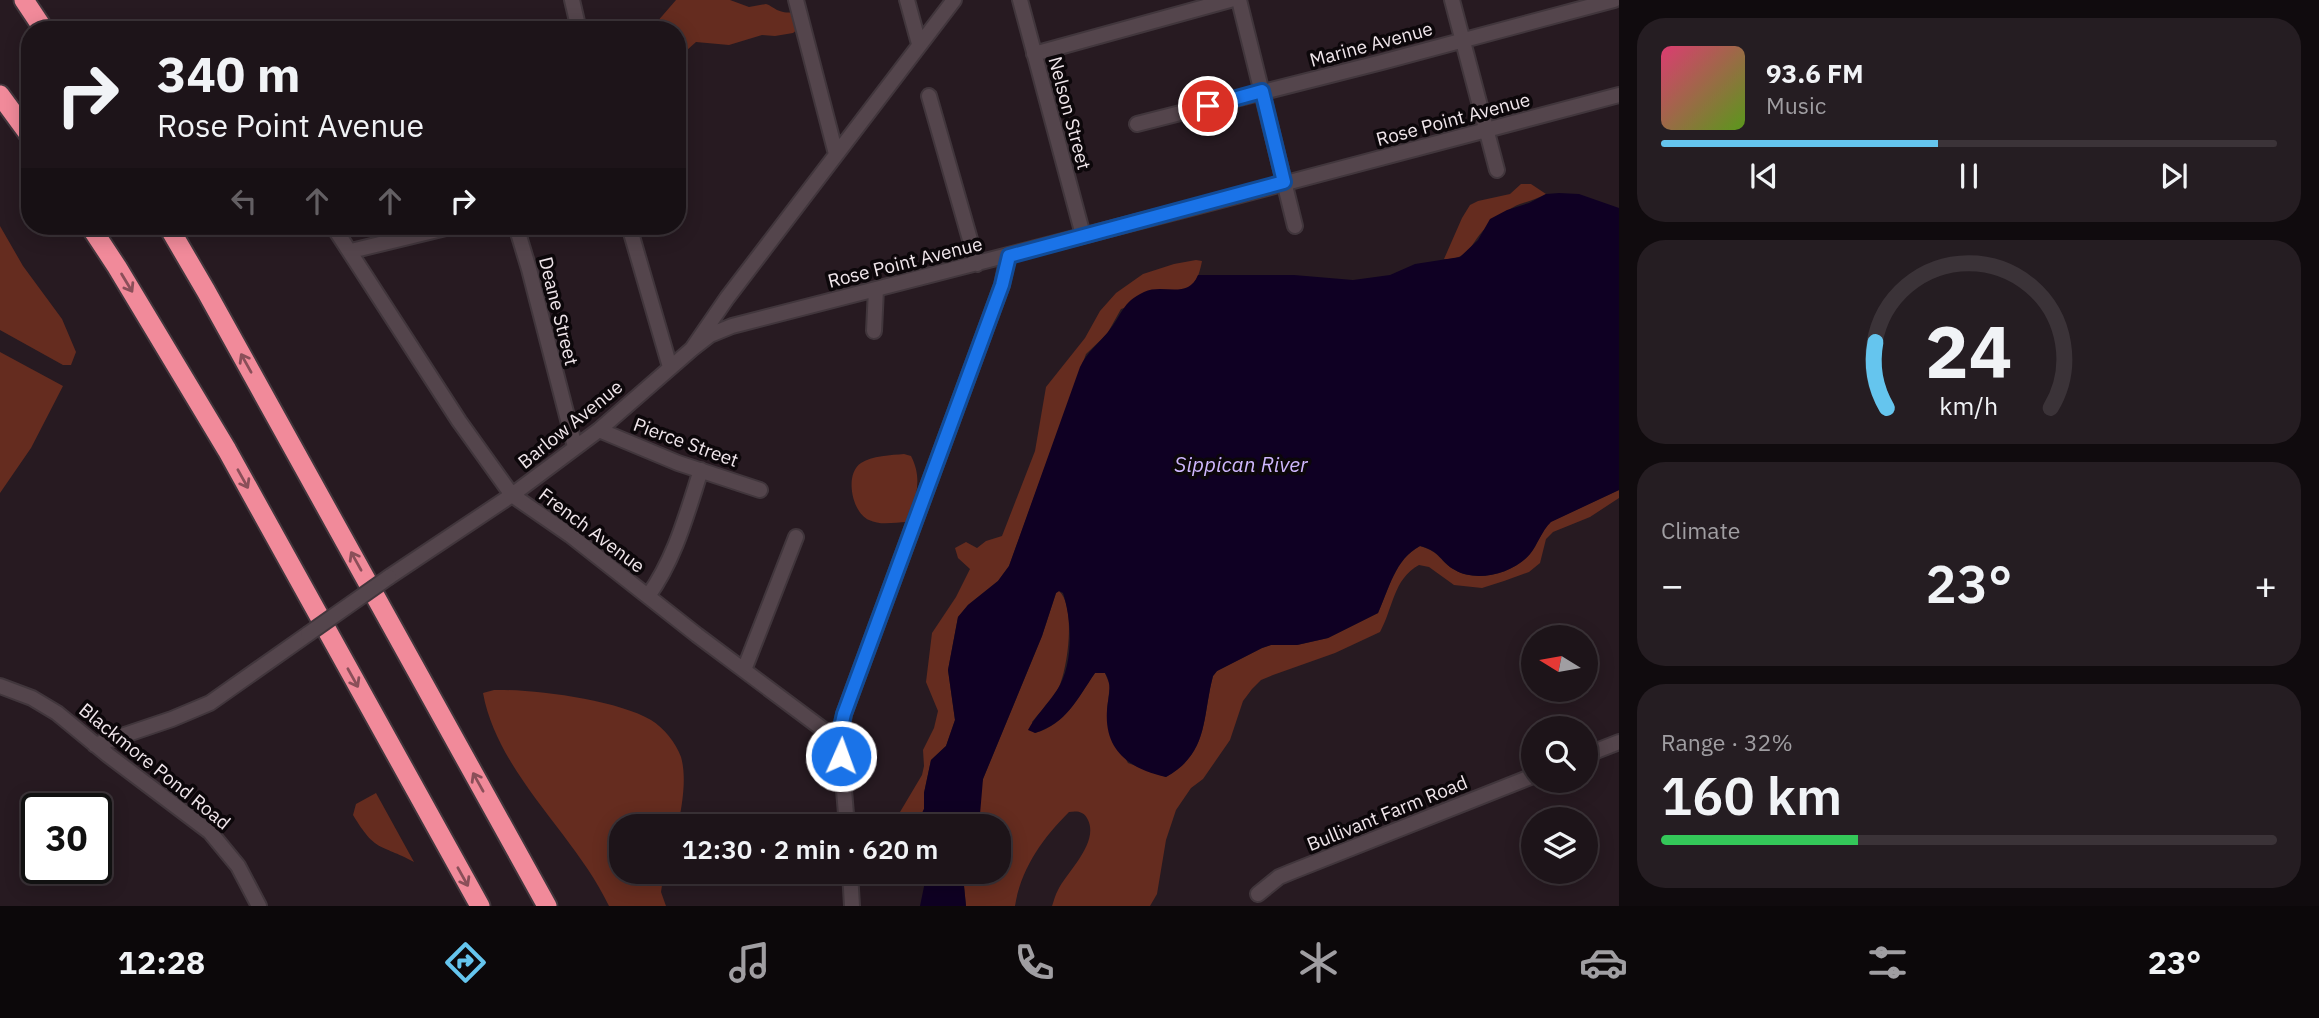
<!DOCTYPE html>
<meta charset="utf-8">
<style>
body{margin:0;font-family:"IBM Plex Sans",sans-serif;background:#251d22;color:#f1f3f6;height:100vh;display:flex;flex-direction:column;font-size:26px;white-space:nowrap}
*{box-sizing:border-box;margin:0}
p{font-size:23px;color:#a09ea2}
.icon{flex:none;width:38px;height:38px;fill:none;stroke:currentColor;stroke-width:2;stroke-linecap:round;stroke-linejoin:round}
.map{position:relative;flex:1;overflow:hidden}
.sheet{display:flex;flex-direction:column;gap:18px;padding:18px;background:#100b0e;width:700px}
.sheet>*{flex:none}
.top-card{position:absolute;left:21px;top:21px;width:665px;height:214px;border-radius:28px;box-shadow:0 4px 18px #0003,0 0 0 2px #3b3338;background:#1d1419;color:#f1f3f6;overflow:hidden}
.needle{width:46px;rotate:281deg}
.buttons{position:absolute;left:1521px;top:625px;display:grid;gap:14px}
.buttons a{display:grid;place-items:center;width:77px;height:77px;border-radius:50%;background:#1d1419;box-shadow:0 4px 18px #0003,0 0 0 2px #3b3338;font-size:35px}
.speed{position:absolute;left:21px;top:793px;display:flex;gap:14px;font-size:35px;font-weight:700;text-align:center}
.speed>*{display:grid;place-content:center;width:91px;height:91px;border-radius:50%;background:#1d1419;box-shadow:0 4px 18px #0003,0 0 0 2px #3b3338;line-height:1}
.speed .limit{border:4px solid #111;border-radius:10px;background:#fff;color:#111}
.pin{position:absolute;display:grid;place-items:center;width:60px;height:60px;color:#fff;margin:-30px;border:4px solid #fff;border-radius:50%;box-shadow:0 2px 7px #0007}
.me{position:absolute;width:77px;margin:-38px;rotate:2deg;stroke-linejoin:round;filter:drop-shadow(0 0 5px #0008)}
.turn{display:flex;align-items:center;gap:24px;height:147px;padding:0 21px;font-size:32px}
.turn .icon{width:91px;height:91px;stroke-width:2.5}
.turn b{display:block;font-size:49px;line-height:60px}
.lanes{display:flex;align-items:center;height:66px;padding:0 21px;background:#0003;justify-content:center;gap:35px;direction:ltr}
.lanes .off{opacity:.35}
.big{font-size:52px;font-weight:600;line-height:1.1}
.sheet .widget{flex:1;display:flex;flex-direction:column;justify-content:center;gap:10px;min-width:0;padding:0 24px;border-radius:28px;background:#251d22}
.sheet .dial{align-items:center;gap:0}
.dial svg{height:182px;overflow:visible;fill:none;stroke:#3b3338;stroke-width:7;stroke-linecap:round;text-anchor:middle}
.dial text{fill:#f1f3f6;stroke:none}
.song{display:flex;align-items:center;gap:21px}
.cover{width:84px;height:84px;border-radius:10px;background:linear-gradient(135deg,hsl(340 70% 55%),hsl(90 70% 35%))}
.played{height:7px;border-radius:4px;background:linear-gradient(90deg,#65c5ee 45%,#3b3338 45%)}
.keys{display:flex;justify-content:space-around;direction:ltr}
.heat{display:flex;justify-content:space-between;align-items:center;font-size:38px;direction:ltr}
.charge{height:10px;border-radius:5px;background:linear-gradient(90deg,#34c759 32%,#3b3338 0)}
.trip{position:absolute;left:609px;top:814px;width:402px;height:70px;border-radius:28px;background:#1d1419;box-shadow:0 4px 18px #0003,0 0 0 2px #3b3338;font-weight:600;line-height:70px;text-align:center}
.dock{display:flex;height:112px;justify-content:space-around;align-items:center;background:#0c080a;color:#a09ea2}
.dock .icon{width:49px;height:49px}
.dock .selected{color:#65c5ee}
.dock b{font-size:32px;color:#f1f3f6}
main{display:flex;flex:1;min-height:0}
.map>svg:first-child{display:block}
</style>
<main>
<div class="map">
<svg width="1619" height="906" viewBox="0 0 1619 906">
<rect width="100%" height="100%" fill="#271a21"/>
<path fill="#652c1f" d="M 676,0 L 730,0 L 749,7 L 766,4 C 770,5 773,8 777,10 C 793,17 791,4 798,29 L 793,33 L 775,36 L 762,35 L 729,45 L 696,42 L 677,59 L 677,30 L 650,30 Z
M 1521,184 L 1531,184 L 1546,194 C 1537,199 1529,201 1520,204 C 1509,208 1495,219 1487,227 C 1471,240 1472,260 1444,259 L 1462,218 L 1470,205 L 1478,201 L 1510,194 Z
M 0,226 L 23,266 L 62,319 L 76,352 L 71,365 L 63,365 L 0,330 Z
M 1196,260 L 1202,261 C 1200,271 1198,280 1190,287 L 1121,309 L 1107,334 L 1086,354 L 1009,566 L 998,581 L 968,605 L 958,617 L 948,670 L 955,720 L 946,746 L 931,760 L 924,793 L 924,809 L 916,826 L 901,826 L 898,821 L 900,812 L 922,775 L 924,766 L 923,750 L 934,728 L 938,711 L 926,682 L 932,633 L 956,597 L 970,569 L 958,558 L 955,548 L 966,542 L 977,548 L 986,541 L 1002,536 L 1035,451 L 1046,387 L 1085,338 L 1100,311 L 1116,293 L 1143,274 L 1174,264 Z
M 0,352 L 63,386 L 31,448 L 0,493 Z
M 904,454 L 911,456 C 923,479 916,499 907,522 C 895,522 881,526 869,520 C 852,513 844,474 861,463 C 871,456 892,455 904,454 Z
M 1619,482 L 1619,498 L 1590,517 L 1553,532 L 1546,539 L 1540,563 L 1529,572 L 1504,581 L 1482,588 L 1454,585 L 1429,567 L 1419,565 C 1393,579 1393,609 1380,632 L 1335,653 L 1273,675 L 1261,680 L 1252,689 L 1243,701 L 1230,740 L 1203,779 L 1191,788 L 1176,810 L 1166,840 L 1157,894 L 1150,906 L 1052,906 C 1054,901 1055,895 1058,890 C 1067,872 1099,843 1088,820 C 1084,811 1077,811 1069,812 C 1043,838 1021,868 1015,906 L 966,906 L 964,886 L 970,872 L 999,872 L 999,826 L 979,826 L 980,788 L 983,779 L 1042,636 L 1056,593 L 1059,591 C 1076,606 1068,667 1059,687 C 1053,699 1041,711 1032,722 L 1035,733 C 1066,724 1077,699 1095,673 L 1105,673 L 1110,685 L 1107,709 L 1109,729 L 1128,763 L 1166,777 C 1209,753 1202,718 1213,676 L 1217,671 L 1262,648 L 1271,645 L 1297,645 L 1328,638 L 1378,613 C 1389,589 1395,559 1420,546 C 1441,552 1440,562 1455,570 C 1477,583 1514,573 1530,554 C 1538,544 1541,532 1550,522 L 1619,490 Z
M 494,690 C 534,689 617,700 651,720 C 664,728 676,743 681,757 C 687,778 682,805 678,826 L 621,826 L 621,872 L 664,872 L 661,892 L 666,906 L 609,906 C 575,834 498,774 483,693 Z
M 376,793 L 414,862 C 379,843 376,853 353,815 L 356,804 Z"/>
<path fill="#0f0023" d="M 1559,193 L 1579,194 L 1619,208 L 1619,490 L 1551,522 C 1541,532 1538,544 1530,554 C 1514,573 1477,583 1455,570 C 1440,562 1441,551 1420,546 C 1395,559 1389,589 1378,613 L 1328,638 L 1297,645 L 1271,645 L 1262,648 L 1217,671 L 1213,676 C 1202,718 1209,753 1166,777 C 1130,769 1104,751 1107,710 C 1108,696 1113,686 1105,673 L 1095,673 C 1077,699 1067,723 1035,733 L 1028,730 C 1036,715 1048,704 1057,690 C 1074,664 1072,621 1063,593 L 1059,591 L 1056,593 L 1042,636 L 983,779 L 979,826 L 916,826 L 924,809 L 924,793 L 931,760 L 946,746 L 955,720 L 948,670 L 958,617 L 968,605 L 998,581 L 1009,566 L 1080,367 C 1087,352 1098,344 1108,332 C 1122,315 1122,302 1144,292 C 1163,283 1188,300 1198,275 L 1294,275 L 1353,280 L 1390,275 L 1415,264 L 1460,257 L 1478,240 L 1490,219 L 1507,210 L 1529,203 L 1546,194 Z
M 927,872 L 970,872 L 964,886 L 966,906 L 920,906 Z"/>
<g fill="none" stroke-linecap="round" stroke-linejoin="round">
<g stroke="#41363c" stroke-width="18">
<path id="minor" d="M 572,0 L 579,30
M 796,0 L 836,154
M 907,0 L 919,44
M 1020,0 L 1083,235
M 1239,0 L 1295,226
M 1452,0 L 1497,170
M 1034,54 L 1230,0
M 929,96 L 977,264
M 1137,124 L 1382,62 L 1614,0
M 333,226 L 459,421 L 512,495 L 570,535 L 697,635 L 840,742
M 516,226 L 529,269 L 575,447
M 629,226 L 670,367
M 351,251 L 454,226
M 874,331 L 876,289
M 692,349 L 710,335 L 732,326 C 1028,251 1324,174 1619,95
M 599,430 L 678,463 L 760,490
M 389,577 L 512,495 L 599,430 L 692,349 L 727,298 L 954,0
M 648,596 C 675,559 687,513 701,470
M 744,670 L 796,537
M 0,686 L 32,698 L 57,713 L 108,755 L 210,832 L 238,866 L 259,906
M 95,745 L 172,719 L 210,703 L 308,634
M 1586,755 L 1619,742
M 847,826 L 840,742 L 844,714 L 1002,285 L 1008,256
M 850,872 L 852,906
M 1258,894 L 1279,877 L 1291,872 L 1533,776"/>
</g>
<g stroke="#41363c" stroke-width="23">
<path id="highway" d="M 24,0 L 44,30
M 0,95 L 30,136
M 90,226 L 117,267 L 227,450 L 480,906
M 168,226 L 206,291 L 547,906"/>
</g>
<use href="#minor" stroke="#54454c" stroke-width="14"/>
<use href="#highway" stroke="#f18a9a" stroke-width="19"/>
<g stroke="#41363c" stroke-width="18" stroke-linecap="butt">
<path id="minor-bridge" d="M 308,634 L 389,577"/>
</g>
<use href="#minor-bridge" stroke="#54454c" stroke-width="14"/>
</g>
<defs><path id="oneway-shaft" d="M-6 0H5M1.5-3L5.5 0L1.5 3" fill="none" stroke-width="1.6" stroke-linecap="round" stroke-linejoin="round" transform="scale(1.75)"/></defs>
<g stroke="#8a4f59">
<use href="#oneway-shaft" transform="translate(127 283) rotate(59)"/>
<use href="#oneway-shaft" transform="translate(246 363) rotate(-119)"/>
<use href="#oneway-shaft" transform="translate(243 479) rotate(61)"/>
<use href="#oneway-shaft" transform="translate(356 561) rotate(-119)"/>
<use href="#oneway-shaft" transform="translate(353 678) rotate(61)"/>
<use href="#oneway-shaft" transform="translate(478 782) rotate(-119)"/>
<use href="#oneway-shaft" transform="translate(463 877) rotate(61)"/>
</g>
<g fill="none" stroke-linecap="round" stroke-linejoin="round">
<g stroke="#114b97" stroke-width="18">
<path id="route" d="M 841,756 L 841,727 L 844,714 L 1002,285 L 1009,256 L 1284,182 L 1262,91 L 1208,106"/>
</g>
<use href="#route" stroke="#1a73e8" stroke-width="12"/>
</g>
<g text-anchor="middle" dominant-baseline="central" stroke-width="7" stroke-linejoin="round" paint-order="stroke">
<g font-size="19" fill="#f0e6eb" stroke="#0c070a">
<text transform="translate(1371 44) rotate(-15)">Marine Avenue</text>
<text transform="translate(1070 113) rotate(75)">Nelson Street</text>
<text transform="translate(1453 119) rotate(-15)">Rose Point Avenue</text>
<text transform="translate(905 262) rotate(-14)">Rose Point Avenue</text>
<text transform="translate(559 311) rotate(76)">Deane Street</text>
<text transform="translate(570 424) rotate(-39)">Barlow Avenue</text>
<text transform="translate(686 442) rotate(20)">Pierce Street</text>
<text transform="translate(592 530) rotate(37)">French Avenue</text>
<text transform="translate(155 766) rotate(39)">Blackmore Pond Road</text>
<text transform="translate(1387 813) rotate(-22)">Bullivant Farm Road</text>
</g>
<g font-size="21" font-style="italic" fill="#cfb7fd" stroke="#0c070a">
<text x="1241" y="464">Sippican River</text>
</g>
</g>
</svg>
<div class="buttons">
<a><svg class="needle" viewBox="-14 -14 28 28"><path d="M0-13l5 13h-10z" fill="#e53935"/><path d="M0 13l5-13h-10z" fill="#a09ea2"/></svg></a>
<a><svg class="icon" aria-label="search" viewBox="0 0 24 24"><circle cx="10" cy="10" r="6"/><path d="M15 15l6 6"/></svg></a>
<a><svg class="icon" aria-label="layers" viewBox="0 0 24 24"><path d="M12 4l9 5-9 5-9-5zM3 14l9 5 9-5"/></svg></a>
</div>
<div class="speed"><div class="limit">30</div></div>
<div class="pin" style="left:1208px;top:106px;background:#d93025"><svg class="icon" aria-label="arrive" viewBox="0 0 24 24"><path d="M6 21V4h12l-3 4 3 4H6"/></svg></div>
<svg class="me" style="left:841px;top:756px" viewBox="-20 -20 40 40"><circle r="17" fill="#1a73e8" stroke="#fff" stroke-width="3"/><path d="M0-11L8 9 0 5-8 9z" fill="#fff"/></svg>
<div class="trip">12:30 · 2 min · 620 m</div>
<div class="top-card">
<div class="turn"><svg class="icon" aria-label="right" viewBox="0 0 24 24"><path d="M7 20v-9h11M14 6l5 5-5 5"/></svg><div><b>340 m</b>Rose Point Avenue</div></div>
<div class="lanes"><svg class="icon off" aria-label="left" viewBox="0 0 24 24"><path d="M17 20v-9H6M10 6l-5 5 5 5"/></svg><svg class="icon off" aria-label="ahead" viewBox="0 0 24 24"><path d="M12 20V5M6 11l6-6 6 6"/></svg><svg class="icon off" aria-label="ahead" viewBox="0 0 24 24"><path d="M12 20V5M6 11l6-6 6 6"/></svg><svg class="icon" aria-label="right" viewBox="0 0 24 24"><path d="M7 20v-9h11M14 6l5 5-5 5"/></svg></div>
</div>
</div>
<section class="sheet">
<div class="widget">
<div class="song"><i class="cover"></i><div><b>93.6 FM</b><p>Music</p></div></div>
<div class="played"></div>
<div class="keys"><svg class="icon" aria-label="previous" viewBox="0 0 24 24"><path d="M18 5L8 12l10 7zM5 5v14"/></svg><svg class="icon" aria-label="pause" viewBox="0 0 24 24"><path d="M8 5v14M16 5v14"/></svg><svg class="icon" aria-label="next" viewBox="0 0 24 24"><path d="M6 5l10 7-10 7zM19 5v14"/></svg></div>
</div>
<div class="widget dial"><svg viewBox="0 0 100 80">
<path d="M14 69A42 42 0 1 1 86 69"/>
<path d="M14 69A42 42 0 0 1 9 40" stroke="#65c5ee"/>
<text x="50" y="56" font-size="32" font-weight="700">24</text>
<text x="50" y="72" font-size="11">km/h</text>
</svg></div>
<div class="widget"><p>Climate</p>
<div class="heat"><a>−</a><b class="big">23°</b><a>+</a></div>
</div>
<div class="widget"><p>Range · 32%</p><b class="big">160 km</b><div class="charge"></div></div>
</section>
</main>
<nav class="dock">
<b>12:28</b>
<svg class="icon selected" aria-label="directions" viewBox="0 0 24 24"><path d="M12 3l9 9-9 9-9-9zM9 14v-3h6M13 9l2 2-2 2"/></svg>
<svg class="icon" aria-label="music" viewBox="0 0 24 24"><path d="M9 18V5l10-2v13"/><circle cx="6" cy="18" r="3"/><circle cx="16" cy="16" r="3"/></svg>
<svg class="icon" aria-label="phone" viewBox="0 0 24 24"><path d="M5 4h4l2 5-3 2q2 4 5 5l2-3 5 2v4C11 20 4 13 5 4z"/></svg>
<svg class="icon" aria-label="climate" viewBox="0 0 24 24"><path d="M12 3v18M4 7l16 10M4 17L20 7"/></svg>
<svg class="icon" aria-label="car" viewBox="0 0 24 24"><path d="M5 17H2v-5l4-1 3-4h7l3 4 3 1v5h-3M9 17h6M6 11h13"/><circle cx="7" cy="17" r="2"/><circle cx="17" cy="17" r="2"/></svg>
<svg class="icon" aria-label="filters" viewBox="0 0 24 24"><path d="M4 7h16M4 17h16"/><circle cx="9" cy="7" r="2"/><circle cx="15" cy="17" r="2"/></svg>
<b>23°</b>
</nav>
